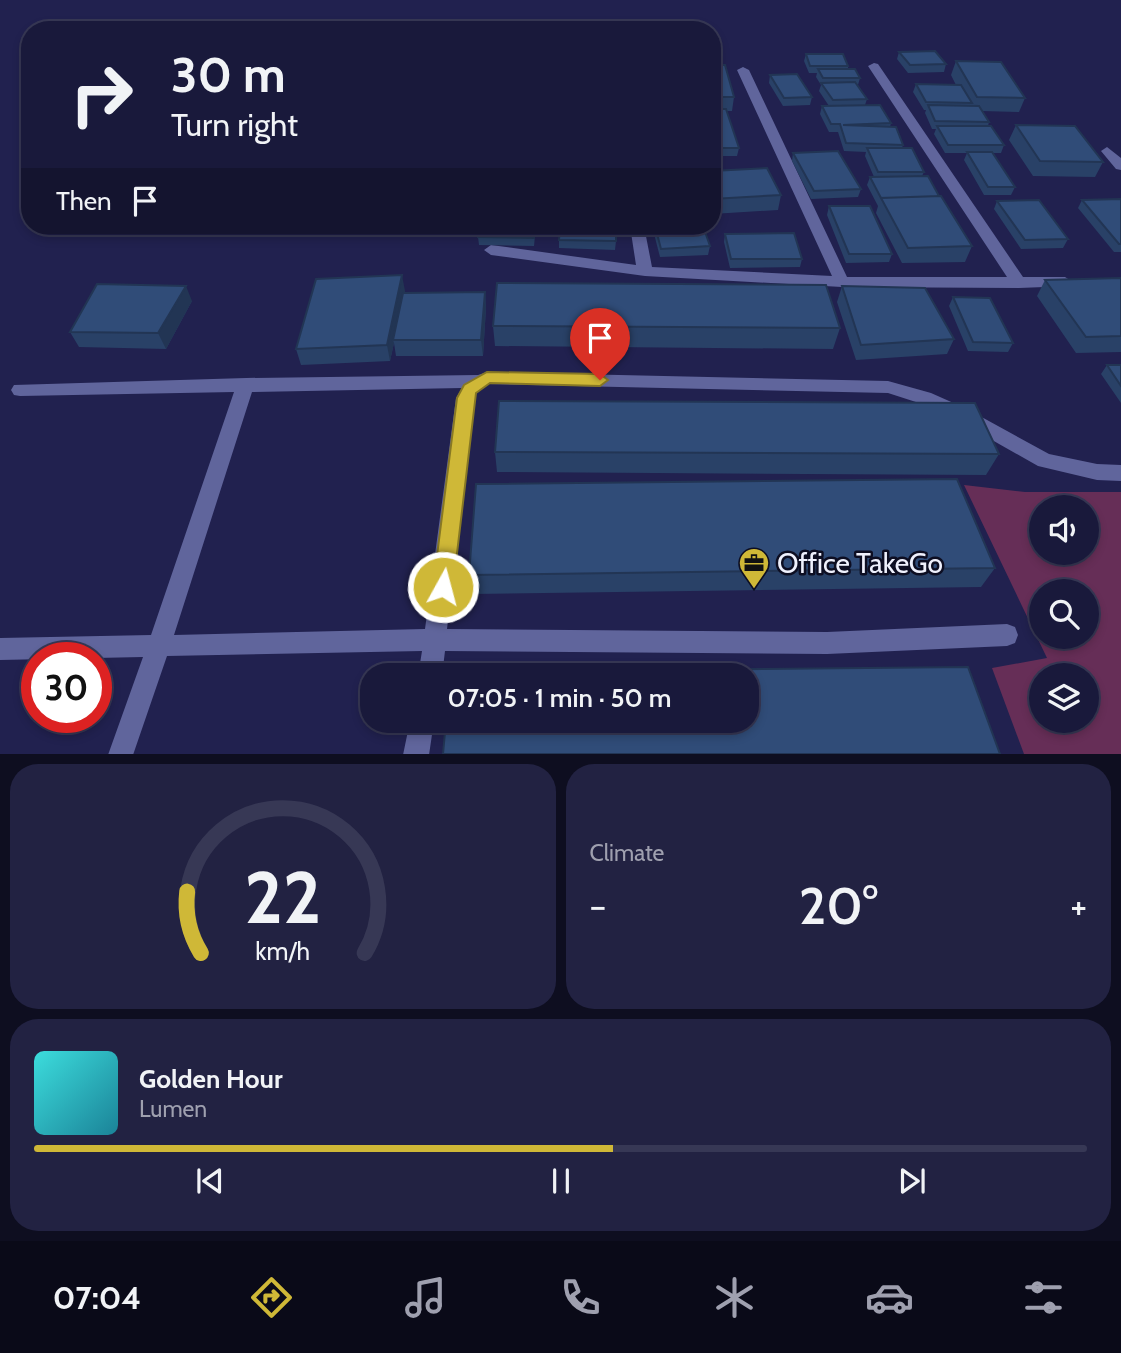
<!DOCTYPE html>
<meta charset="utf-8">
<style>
body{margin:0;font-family:Cabin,sans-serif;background:#222242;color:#f1f3f6;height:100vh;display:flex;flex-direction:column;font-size:26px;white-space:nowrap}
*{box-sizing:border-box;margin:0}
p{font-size:23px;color:#9fa0af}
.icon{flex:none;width:38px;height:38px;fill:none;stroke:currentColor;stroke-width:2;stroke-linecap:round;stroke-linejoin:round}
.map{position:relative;height:754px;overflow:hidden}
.details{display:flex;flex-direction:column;gap:10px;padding:10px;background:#0e0e20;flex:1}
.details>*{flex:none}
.hud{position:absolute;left:21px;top:21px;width:700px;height:214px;border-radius:28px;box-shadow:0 4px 10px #0003,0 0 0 2px #373855;background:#19193b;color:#f1f3f6;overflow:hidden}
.tools{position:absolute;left:1029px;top:495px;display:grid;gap:14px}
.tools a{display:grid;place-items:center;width:70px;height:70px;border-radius:50%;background:#19193b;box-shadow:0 4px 10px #0003,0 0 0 2px #373855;font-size:35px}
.speed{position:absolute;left:21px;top:642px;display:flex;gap:14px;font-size:35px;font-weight:700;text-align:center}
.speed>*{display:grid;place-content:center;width:91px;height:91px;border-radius:50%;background:#19193b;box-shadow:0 4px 10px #0003,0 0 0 2px #373855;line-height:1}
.speed .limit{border:10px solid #d22;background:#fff;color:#111}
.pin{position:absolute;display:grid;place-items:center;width:60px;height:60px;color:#fff;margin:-72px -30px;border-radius:50% 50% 50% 0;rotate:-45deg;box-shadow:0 0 7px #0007}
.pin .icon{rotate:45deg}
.me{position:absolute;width:77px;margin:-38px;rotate:7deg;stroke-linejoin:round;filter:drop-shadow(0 0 5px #0008)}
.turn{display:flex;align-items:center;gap:24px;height:147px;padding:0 35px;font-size:32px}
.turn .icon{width:91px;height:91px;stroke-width:2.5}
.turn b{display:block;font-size:49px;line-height:60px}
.then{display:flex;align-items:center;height:66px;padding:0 35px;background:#0003;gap:14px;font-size:26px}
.big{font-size:52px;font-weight:600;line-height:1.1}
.details .tile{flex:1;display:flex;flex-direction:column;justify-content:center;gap:10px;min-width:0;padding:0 24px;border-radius:28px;background:#222242}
.details .dial{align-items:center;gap:0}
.dial svg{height:182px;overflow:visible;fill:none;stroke:#373855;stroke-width:7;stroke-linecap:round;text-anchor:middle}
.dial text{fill:#f1f3f6;stroke:none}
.song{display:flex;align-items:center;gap:21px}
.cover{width:84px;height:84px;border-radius:10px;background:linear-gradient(135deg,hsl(180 70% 55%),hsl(190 70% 35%))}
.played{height:7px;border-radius:4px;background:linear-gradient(90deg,#cfb837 55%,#373855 55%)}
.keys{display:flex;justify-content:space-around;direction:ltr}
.heat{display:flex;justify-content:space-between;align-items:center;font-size:38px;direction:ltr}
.details .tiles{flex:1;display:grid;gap:10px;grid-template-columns:1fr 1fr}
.tile:last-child{grid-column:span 2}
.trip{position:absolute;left:360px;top:663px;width:399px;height:70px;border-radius:28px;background:#19193b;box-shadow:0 4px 10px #0003,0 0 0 2px #373855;font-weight:600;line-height:70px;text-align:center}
.menu{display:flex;height:112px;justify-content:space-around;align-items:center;background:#0a0a18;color:#9fa0af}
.menu .icon{width:49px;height:49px}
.menu .current{color:#cfb837}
.menu b{font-size:32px;color:#f1f3f6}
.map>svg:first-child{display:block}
</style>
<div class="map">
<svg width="1121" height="755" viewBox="0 0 1121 755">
<rect width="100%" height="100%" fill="#21214f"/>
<path fill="#662e57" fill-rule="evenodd" d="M 964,485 L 1025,492 L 1121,492 L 1121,754 L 1024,754 L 992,668 L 1047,658 ZM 1041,508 L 1087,508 L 1087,553 L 1041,553 ZM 1041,592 L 1087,592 L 1087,637 L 1041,637 ZM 1041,676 L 1087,676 L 1087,721 L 1041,721 Z"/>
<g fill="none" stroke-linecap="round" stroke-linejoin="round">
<path fill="#60659c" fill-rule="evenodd" d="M 874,63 L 878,64 L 1023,277 L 1065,277 L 1073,282 L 1070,286 L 1019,288 L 842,287 L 645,276 L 491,255 L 484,250 L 491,245 L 636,265 L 630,226 L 644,226 L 652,267 L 832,276 L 737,70 L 743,67 L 749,70 L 847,277 L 1007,277 L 868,66 Z
M 1107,147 L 1121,158 L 1121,170 L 1116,169 L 1101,151 Z
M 487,372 L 888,381 L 931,393 L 967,409 L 1049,454 L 1097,464 L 1121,465 L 1121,481 L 1097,480 L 1038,466 L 955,419 L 919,403 L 888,393 L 489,384 L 479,390 L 474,398 L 447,629 L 827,632 L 1007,624 L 1015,627 L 1018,635 L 1015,643 L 1007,646 L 827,654 L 445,651 L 442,676 L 418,676 L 422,651 L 167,656 L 133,755 L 108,755 L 143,657 L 0,660 L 0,638 L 151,635 L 234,392 L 20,396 L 14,395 L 11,390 L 14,385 L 246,378 L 478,375 ZM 462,388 L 456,398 L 425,629 L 174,635 L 252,392 Z
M 410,721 L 434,721 L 429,755 L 403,755 Z"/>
</g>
<path fill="#294167" d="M 899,52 L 946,64 L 944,72 L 908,73 L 897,59 Z
M 806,54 L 848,66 L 848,69 L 860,78 L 858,85 L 867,99 L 865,105 L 891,123 L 890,127 L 903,145 L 902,148 L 924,172 L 922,176 L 939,196 L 972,246 L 965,262 L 902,263 L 876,213 L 878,206 L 867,185 L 870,177 L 874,177 L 865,156 L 866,152 L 844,151 L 838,132 L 829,132 L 820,114 L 822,106 L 829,106 L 819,91 L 821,85 L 816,77 L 817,73 L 809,73 L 804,61 Z
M 956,61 L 1025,98 L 1019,112 L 982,111 L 989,122 L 988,126 L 1004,145 L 1001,153 L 993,153 L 1015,187 L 1011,195 L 984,195 L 964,160 L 967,153 L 945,153 L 934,134 L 936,129 L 932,129 L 925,113 L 926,110 L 924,110 L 913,92 L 916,84 L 956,85 L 951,75 Z
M 712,65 L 734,97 L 732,111 L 727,111 L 739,148 L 737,156 L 712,156 Z
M 770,75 L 812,97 L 810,105 L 783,106 L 769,83 Z
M 1016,125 L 1103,162 L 1095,177 L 1033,176 L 1009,140 Z
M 793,153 L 861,189 L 858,197 L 811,199 L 792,161 Z
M 712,171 L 781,195 L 778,210 L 712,214 Z
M 1121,199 L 1121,252 L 1114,252 L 1078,208 L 1082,200 Z
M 997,201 L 1068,239 L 1063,248 L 1021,249 L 994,209 Z
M 829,206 L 892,254 L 889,262 L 846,263 L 827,215 Z
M 479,226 L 536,226 L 534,246 L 479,245 L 478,237 Z
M 652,226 L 703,226 L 710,246 L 708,255 L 660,257 Z
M 725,234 L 802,259 L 800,267 L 730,268 L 724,242 Z
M 559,240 L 616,241 L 615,250 L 559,248 Z
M 1121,278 L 1121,352 L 1076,353 L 1037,296 L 1045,280 Z
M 842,286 L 954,339 L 947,354 L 856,360 L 837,302 Z
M 405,291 L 405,293 L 485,292 L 486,308 L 483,356 L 396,356 L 394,343 L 390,361 L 301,365 L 296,349 Z
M 953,297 L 1013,343 L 1008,352 L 968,351 L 949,306 Z
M 192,301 L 166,349 L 79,347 L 70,332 Z
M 493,326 L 840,328 L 833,349 L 495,346 Z
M 1107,365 L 1121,365 L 1121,403 L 1101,374 Z
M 495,452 L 999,454 L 986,475 L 497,472 Z
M 995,568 L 981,587 L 472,594 L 469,575 Z"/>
<path fill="#223554" d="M 402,275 L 405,291 L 394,340 L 393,340 L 394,343 L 390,361 L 387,345 Z
M 186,286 L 192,301 L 166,349 L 158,333 Z
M 485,292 L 486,308 L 483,356 L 481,340 Z"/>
<path fill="#304c78" stroke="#223554" stroke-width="2" d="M 935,51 L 946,64 L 910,65 L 899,52 Z
M 806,54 L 843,54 L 848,66 L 810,66 Z
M 956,61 L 1001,62 L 1025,98 L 977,97 Z
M 712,65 L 725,65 L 734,97 L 712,97 Z
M 818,69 L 855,69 L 860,78 L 823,78 Z
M 797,74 L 812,97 L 784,98 L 770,75 Z
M 855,82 L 867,99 L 833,100 L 821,83 Z
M 916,84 L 961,85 L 972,103 L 926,102 Z
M 880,105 L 891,123 L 843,125 L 896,127 L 903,145 L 846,143 L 840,124 L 831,124 L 822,106 Z
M 928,105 L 979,106 L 989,122 L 935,121 Z
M 712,109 L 726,109 L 739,148 L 712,148 Z
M 1016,125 L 1075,126 L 1103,162 L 1040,161 Z
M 937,126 L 991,126 L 1004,145 L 948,145 Z
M 867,148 L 912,148 L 924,172 L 878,172 Z
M 838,151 L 861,189 L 814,191 L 793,153 Z
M 967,152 L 992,152 L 1015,187 L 988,187 Z
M 767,168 L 781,195 L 712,199 L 712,171 Z
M 928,176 L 939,196 L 881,198 L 870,177 Z
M 941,196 L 972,246 L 908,248 L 881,198 Z
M 1121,199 L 1121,244 L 1119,244 L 1082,200 Z
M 1039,200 L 1068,239 L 1025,240 L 997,201 Z
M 829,206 L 870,206 L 892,254 L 849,254 Z
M 479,226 L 535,226 L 534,238 L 478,237 Z
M 560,226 L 616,226 L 616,241 L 559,240 Z
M 655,226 L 703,226 L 710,246 L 661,249 Z
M 794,233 L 802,259 L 731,259 L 725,234 Z
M 402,275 L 387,345 L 296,349 L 316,279 Z
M 1121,278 L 1121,336 L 1086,337 L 1045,280 Z
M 497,283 L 826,285 L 840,328 L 493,326 Z
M 97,284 L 186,286 L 158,333 L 70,332 Z
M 842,286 L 925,288 L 954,339 L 861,345 Z
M 485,292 L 481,340 L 393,340 L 403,293 Z
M 953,297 L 990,298 L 1013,343 L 973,342 Z
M 1107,365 L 1121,365 L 1121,386 Z
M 499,401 L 975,403 L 999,454 L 495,452 Z
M 957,479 L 995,568 L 469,575 L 476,484 Z
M 968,667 L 1000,754 L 443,754 L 446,721 L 747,721 L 747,676 L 450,676 L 450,672 Z"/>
<path fill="#cfb837" stroke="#877824" stroke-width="2" d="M 487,372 L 600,374 L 608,380 L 600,386 L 490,383 L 476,393 L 453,587 L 450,593 L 443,595 L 436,593 L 433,587 L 457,398 L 464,385 Z"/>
<defs>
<g id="office-pin" transform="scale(1.575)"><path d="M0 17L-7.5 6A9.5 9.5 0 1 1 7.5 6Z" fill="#cfb837" stroke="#0d0e22"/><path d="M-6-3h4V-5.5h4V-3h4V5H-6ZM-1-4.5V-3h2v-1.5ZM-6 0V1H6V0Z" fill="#111"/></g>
</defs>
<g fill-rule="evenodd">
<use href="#office-pin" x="754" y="563"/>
</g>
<g text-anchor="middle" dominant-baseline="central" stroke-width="5" stroke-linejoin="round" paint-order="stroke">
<g font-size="28" fill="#eff1fd" stroke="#0d0e22" text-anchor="start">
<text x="777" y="563">Office TakeGo</text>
</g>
</g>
</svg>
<div class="tools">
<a><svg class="icon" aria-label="sound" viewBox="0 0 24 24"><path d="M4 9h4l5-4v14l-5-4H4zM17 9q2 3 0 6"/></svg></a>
<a><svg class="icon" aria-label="search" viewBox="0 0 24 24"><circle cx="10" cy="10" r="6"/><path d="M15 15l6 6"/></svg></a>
<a><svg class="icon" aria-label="layers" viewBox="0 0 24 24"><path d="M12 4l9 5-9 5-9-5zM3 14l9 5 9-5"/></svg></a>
</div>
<div class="speed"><div class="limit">30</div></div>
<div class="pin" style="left:600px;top:380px;background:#d93025"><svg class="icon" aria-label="arrive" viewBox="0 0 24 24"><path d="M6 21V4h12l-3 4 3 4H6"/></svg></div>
<svg class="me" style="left:443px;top:587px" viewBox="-20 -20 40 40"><circle r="17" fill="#cfb837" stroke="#fff" stroke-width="3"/><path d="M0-11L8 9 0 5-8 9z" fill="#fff"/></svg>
<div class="trip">07:05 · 1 min · 50 m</div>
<div class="hud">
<div class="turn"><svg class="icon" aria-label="right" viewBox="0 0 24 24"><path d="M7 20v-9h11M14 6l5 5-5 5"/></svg><div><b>30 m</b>Turn right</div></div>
<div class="then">Then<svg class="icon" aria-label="arrive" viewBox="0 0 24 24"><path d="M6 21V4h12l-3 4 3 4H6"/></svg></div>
</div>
</div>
<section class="details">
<div class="tiles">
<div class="tile dial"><svg viewBox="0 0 100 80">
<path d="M14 69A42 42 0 1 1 86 69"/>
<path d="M14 69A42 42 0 0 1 8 42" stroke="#cfb837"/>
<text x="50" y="56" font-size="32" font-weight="700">22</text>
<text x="50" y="72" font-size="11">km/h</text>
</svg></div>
<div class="tile"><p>Climate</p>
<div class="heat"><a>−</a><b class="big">20°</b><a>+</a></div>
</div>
<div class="tile">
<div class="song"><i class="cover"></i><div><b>Golden Hour</b><p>Lumen</p></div></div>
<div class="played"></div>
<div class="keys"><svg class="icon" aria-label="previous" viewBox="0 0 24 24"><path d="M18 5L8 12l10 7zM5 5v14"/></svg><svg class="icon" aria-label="pause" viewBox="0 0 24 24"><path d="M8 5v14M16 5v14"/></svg><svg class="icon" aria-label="next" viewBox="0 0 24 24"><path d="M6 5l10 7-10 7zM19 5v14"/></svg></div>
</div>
</div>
</section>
<nav class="menu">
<b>07:04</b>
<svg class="icon current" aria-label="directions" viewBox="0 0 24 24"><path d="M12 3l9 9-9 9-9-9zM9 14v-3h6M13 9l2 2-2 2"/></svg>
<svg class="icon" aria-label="music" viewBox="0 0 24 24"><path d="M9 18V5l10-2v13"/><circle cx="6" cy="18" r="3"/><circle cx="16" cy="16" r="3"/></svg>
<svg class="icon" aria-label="phone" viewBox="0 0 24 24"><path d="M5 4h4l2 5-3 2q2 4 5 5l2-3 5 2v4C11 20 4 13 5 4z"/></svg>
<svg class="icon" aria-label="climate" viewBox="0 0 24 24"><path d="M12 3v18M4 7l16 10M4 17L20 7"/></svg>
<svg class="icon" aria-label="car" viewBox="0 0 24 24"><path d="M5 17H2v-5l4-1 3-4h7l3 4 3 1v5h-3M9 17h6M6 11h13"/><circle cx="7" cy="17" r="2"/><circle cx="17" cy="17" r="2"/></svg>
<svg class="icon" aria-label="filters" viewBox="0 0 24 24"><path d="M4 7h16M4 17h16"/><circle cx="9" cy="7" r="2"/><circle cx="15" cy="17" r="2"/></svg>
</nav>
